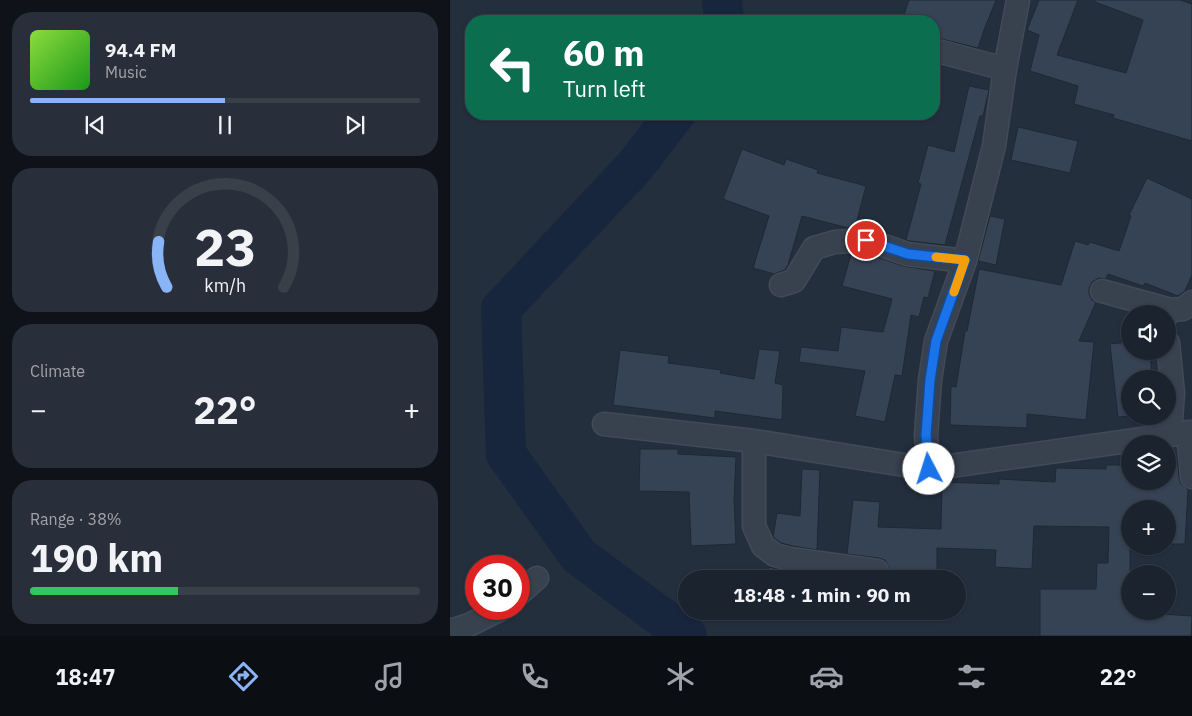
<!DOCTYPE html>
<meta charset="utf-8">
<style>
body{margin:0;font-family:"IBM Plex Sans",sans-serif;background:#282f3a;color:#f1f3f6;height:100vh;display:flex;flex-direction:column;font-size:19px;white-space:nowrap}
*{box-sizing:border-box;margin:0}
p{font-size:16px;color:#a0a4aa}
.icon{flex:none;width:28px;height:28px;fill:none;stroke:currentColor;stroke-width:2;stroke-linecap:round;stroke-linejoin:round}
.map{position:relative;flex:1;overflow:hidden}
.sheet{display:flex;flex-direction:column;gap:12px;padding:12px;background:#0f1319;width:450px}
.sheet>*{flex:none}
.banner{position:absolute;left:15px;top:15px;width:475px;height:105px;border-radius:20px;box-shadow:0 1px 4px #0004,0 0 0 1px #39404a;background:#0b6e4f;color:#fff;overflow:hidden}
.controls{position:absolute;left:671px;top:305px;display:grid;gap:10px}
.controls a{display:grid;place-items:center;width:55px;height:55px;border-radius:50%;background:#1b232e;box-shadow:0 1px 4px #0004,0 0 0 1px #39404a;font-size:25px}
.speed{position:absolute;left:15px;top:555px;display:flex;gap:10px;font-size:25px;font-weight:700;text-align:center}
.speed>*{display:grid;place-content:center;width:65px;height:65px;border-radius:50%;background:#1b232e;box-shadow:0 1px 4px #0004,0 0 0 1px #39404a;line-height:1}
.speed .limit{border:8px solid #d22;background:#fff;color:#111}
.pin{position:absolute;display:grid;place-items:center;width:42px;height:42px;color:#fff;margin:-21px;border:2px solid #fff;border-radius:50%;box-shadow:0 1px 5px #0007}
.me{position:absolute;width:55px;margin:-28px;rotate:355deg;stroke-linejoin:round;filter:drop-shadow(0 0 4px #0008)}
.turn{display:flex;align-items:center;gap:18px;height:105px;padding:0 15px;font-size:22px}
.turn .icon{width:65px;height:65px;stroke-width:2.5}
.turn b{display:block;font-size:35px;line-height:42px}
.big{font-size:38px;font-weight:800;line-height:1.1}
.sheet .tile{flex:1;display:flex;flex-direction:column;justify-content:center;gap:8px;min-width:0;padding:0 18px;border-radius:20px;background:#282f3a}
.sheet .dial{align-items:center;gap:0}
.dial svg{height:130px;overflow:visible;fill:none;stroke:#39404a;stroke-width:7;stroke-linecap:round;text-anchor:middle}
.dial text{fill:#f1f3f6;stroke:none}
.song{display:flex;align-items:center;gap:15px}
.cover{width:60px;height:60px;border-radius:8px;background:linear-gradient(135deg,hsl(90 70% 55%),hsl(120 70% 35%))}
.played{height:5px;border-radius:2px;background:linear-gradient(90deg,#8ab4f8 50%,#39404a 50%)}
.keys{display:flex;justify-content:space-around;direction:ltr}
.heat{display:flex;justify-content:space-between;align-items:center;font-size:28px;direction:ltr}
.charge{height:8px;border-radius:4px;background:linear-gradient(90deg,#34c759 38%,#39404a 0)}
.trip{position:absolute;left:228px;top:570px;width:288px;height:50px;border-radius:25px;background:#1b232e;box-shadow:0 1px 4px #0004,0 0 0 1px #39404a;font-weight:800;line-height:50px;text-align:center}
.dock{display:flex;height:80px;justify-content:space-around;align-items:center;background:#0b0e12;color:#a0a4aa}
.dock .icon{width:35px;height:35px}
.dock .current{color:#8ab4f8}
.dock b{font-size:22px;color:#f1f3f6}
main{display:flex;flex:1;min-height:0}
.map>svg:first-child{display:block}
</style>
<main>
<section class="sheet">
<div class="tile">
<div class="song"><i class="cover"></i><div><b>94.4 FM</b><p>Music</p></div></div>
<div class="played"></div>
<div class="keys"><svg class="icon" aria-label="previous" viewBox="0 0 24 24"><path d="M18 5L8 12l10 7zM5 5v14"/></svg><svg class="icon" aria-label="pause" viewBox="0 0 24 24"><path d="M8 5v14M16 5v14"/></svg><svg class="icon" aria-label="next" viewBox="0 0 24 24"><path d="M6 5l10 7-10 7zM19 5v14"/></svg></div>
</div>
<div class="tile dial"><svg viewBox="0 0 100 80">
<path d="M14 69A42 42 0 1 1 86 69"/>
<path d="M14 69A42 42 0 0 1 9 41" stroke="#8ab4f8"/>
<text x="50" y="56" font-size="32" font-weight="700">23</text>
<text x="50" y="72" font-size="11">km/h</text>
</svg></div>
<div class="tile"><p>Climate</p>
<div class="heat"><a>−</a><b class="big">22°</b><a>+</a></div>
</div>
<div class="tile"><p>Range · 38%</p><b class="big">190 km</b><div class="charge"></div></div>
</section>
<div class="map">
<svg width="742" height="636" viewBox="0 0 742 636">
<rect width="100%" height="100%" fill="#242f3e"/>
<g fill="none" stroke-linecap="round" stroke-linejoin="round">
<path stroke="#17263c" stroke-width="40" d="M 272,0 L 274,21
M 225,114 L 186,165 L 51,309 L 56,454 L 129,556 L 237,636"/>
</g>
<path fill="#364354" stroke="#1f2835" d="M 459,0 L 546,0 L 534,30 L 528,48 L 484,37 L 484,21 L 452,21 Z
M 589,0 L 628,0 L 607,55 L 676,73 L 693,20 L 645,2 L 645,0 L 730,0 L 742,4 L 742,141 L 663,118 L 664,115 L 624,104 L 628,86 L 580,71 L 589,35 L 577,30 Z
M 519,86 L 539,90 L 533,116 L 530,116 L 495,245 L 460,241 L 456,240 L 471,184 L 468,183 L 478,145 L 504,152 Z
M 568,127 L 628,141 L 620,173 L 561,160 Z
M 292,149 L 334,165 L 336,159 L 368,170 L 367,173 L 416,186 L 405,228 L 398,228 L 352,216 L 338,265 L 335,270 L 324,274 L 303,268 L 319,216 L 273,199 Z
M 697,178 L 742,199 L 742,275 L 735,291 L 728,296 L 695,283 L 693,286 L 658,274 L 656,279 L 649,278 L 642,282 L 639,288 L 639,294 L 642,300 L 646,302 L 629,341 L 644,342 L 636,420 L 577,414 L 577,428 L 500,425 L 501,386 L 506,387 L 515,331 L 517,331 L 529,269 L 611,285 L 625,241 L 638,245 L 640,242 L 669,251 L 681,216 L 679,215 Z
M 540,216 L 555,219 L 546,265 L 528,261 Z
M 415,253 L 453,266 L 485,271 L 478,298 L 474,297 L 469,317 L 461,315 L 452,376 L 445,375 L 435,422 L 405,416 L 415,371 L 349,362 L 351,347 L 388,351 L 391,327 L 433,332 L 442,299 L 392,286 L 401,254 Z
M 680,342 L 680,351 L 700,351 L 702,379 L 680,379 L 680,416 L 668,417 L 660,344 Z
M 309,349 L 330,351 L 325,383 L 333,385 L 332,420 L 265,411 L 265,418 L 163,405 L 170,350 L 219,356 L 218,363 L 271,370 L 270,373 L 304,379 Z
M 190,449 L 228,449 L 228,454 L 286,457 L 284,500 L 286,544 L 241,546 L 239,492 L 189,491 Z
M 718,464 L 728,465 L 729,478 L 731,484 L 738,489 L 735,544 L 718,544 L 718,509 L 680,509 L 680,611 L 681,612 L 742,616 L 741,636 L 590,636 L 590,589 L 646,589 L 647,563 L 658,563 L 659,527 L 584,526 L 582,569 L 545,567 L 546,550 L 487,548 L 487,575 L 454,575 L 454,579 L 438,579 L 440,573 L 439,567 L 435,560 L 429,558 L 397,554 L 403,500 L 430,502 L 428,527 L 491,529 L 492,482 L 549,484 L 549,479 L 605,482 L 606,468 L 656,469 L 656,465 L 680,465 L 680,481 L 718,481 Z
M 352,469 L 370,470 L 367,550 L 343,546 L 331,543 L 323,537 L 327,513 L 350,516 Z
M 319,567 L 338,572 L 366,576 L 366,579 L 316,579 Z"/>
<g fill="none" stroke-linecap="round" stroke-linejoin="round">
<g stroke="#414a57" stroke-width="25">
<path id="street" d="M 484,50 L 555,69
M 331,285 L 344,281 L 364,248 L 385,242 L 417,240 L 457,254 L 515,261
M 652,291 L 721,310
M 718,314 L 721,310 L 733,309 L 742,302
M 718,343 L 723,393 L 720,434
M 154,424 L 304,441 L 479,469 L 742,432
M 738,432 L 742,477
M 304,441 L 304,526 L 313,546 L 325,555 L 340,559 L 427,571
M 479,469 L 476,435 L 480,380 L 486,341 L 515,261 L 544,146 L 555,69 L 568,0
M 69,594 L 87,578
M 0,631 L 19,625 L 51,609"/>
</g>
<use href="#street" stroke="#38414e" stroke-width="22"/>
</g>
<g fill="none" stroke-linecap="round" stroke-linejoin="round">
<g stroke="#114b97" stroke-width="12">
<path id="route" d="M 416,240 L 458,254 L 515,260 L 486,341 L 480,380 L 476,435 L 479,469"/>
</g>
<use href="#route" stroke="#1a73e8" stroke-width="9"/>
<path stroke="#f59e0b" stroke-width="9" d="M 486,257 L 515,260 L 504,292"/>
</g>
</svg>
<div class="controls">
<a><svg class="icon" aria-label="sound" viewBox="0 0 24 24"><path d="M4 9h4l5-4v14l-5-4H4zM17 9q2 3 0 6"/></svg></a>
<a><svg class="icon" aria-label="search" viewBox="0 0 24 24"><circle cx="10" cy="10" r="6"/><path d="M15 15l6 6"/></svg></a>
<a><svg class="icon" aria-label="layers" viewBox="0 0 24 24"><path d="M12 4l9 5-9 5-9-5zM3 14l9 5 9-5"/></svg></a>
<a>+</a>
<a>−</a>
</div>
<div class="speed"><div class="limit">30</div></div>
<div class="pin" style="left:416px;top:240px;background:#d93025"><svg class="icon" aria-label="arrive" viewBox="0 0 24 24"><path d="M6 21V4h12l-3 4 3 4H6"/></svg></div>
<svg class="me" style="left:479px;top:469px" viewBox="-20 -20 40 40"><circle r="19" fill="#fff"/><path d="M0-13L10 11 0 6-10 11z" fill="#1a73e8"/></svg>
<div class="trip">18:48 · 1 min · 90 m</div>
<div class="banner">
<div class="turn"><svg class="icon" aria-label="left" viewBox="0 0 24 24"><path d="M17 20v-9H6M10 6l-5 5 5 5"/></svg><div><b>60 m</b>Turn left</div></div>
</div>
</div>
</main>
<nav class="dock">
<b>18:47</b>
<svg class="icon current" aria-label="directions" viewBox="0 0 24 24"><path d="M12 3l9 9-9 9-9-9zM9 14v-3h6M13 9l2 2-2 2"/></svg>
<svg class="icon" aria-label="music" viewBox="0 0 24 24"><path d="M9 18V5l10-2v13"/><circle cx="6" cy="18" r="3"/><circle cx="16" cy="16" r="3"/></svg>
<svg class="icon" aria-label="phone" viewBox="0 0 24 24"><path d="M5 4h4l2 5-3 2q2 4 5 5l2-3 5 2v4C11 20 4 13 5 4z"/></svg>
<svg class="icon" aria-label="climate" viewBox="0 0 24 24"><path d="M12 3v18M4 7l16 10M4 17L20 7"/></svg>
<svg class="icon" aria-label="car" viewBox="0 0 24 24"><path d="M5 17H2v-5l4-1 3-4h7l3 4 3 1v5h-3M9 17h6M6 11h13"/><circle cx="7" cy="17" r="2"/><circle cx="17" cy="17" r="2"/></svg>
<svg class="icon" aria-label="filters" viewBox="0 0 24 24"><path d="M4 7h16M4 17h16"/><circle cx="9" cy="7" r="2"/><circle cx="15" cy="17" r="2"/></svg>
<b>22°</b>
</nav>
